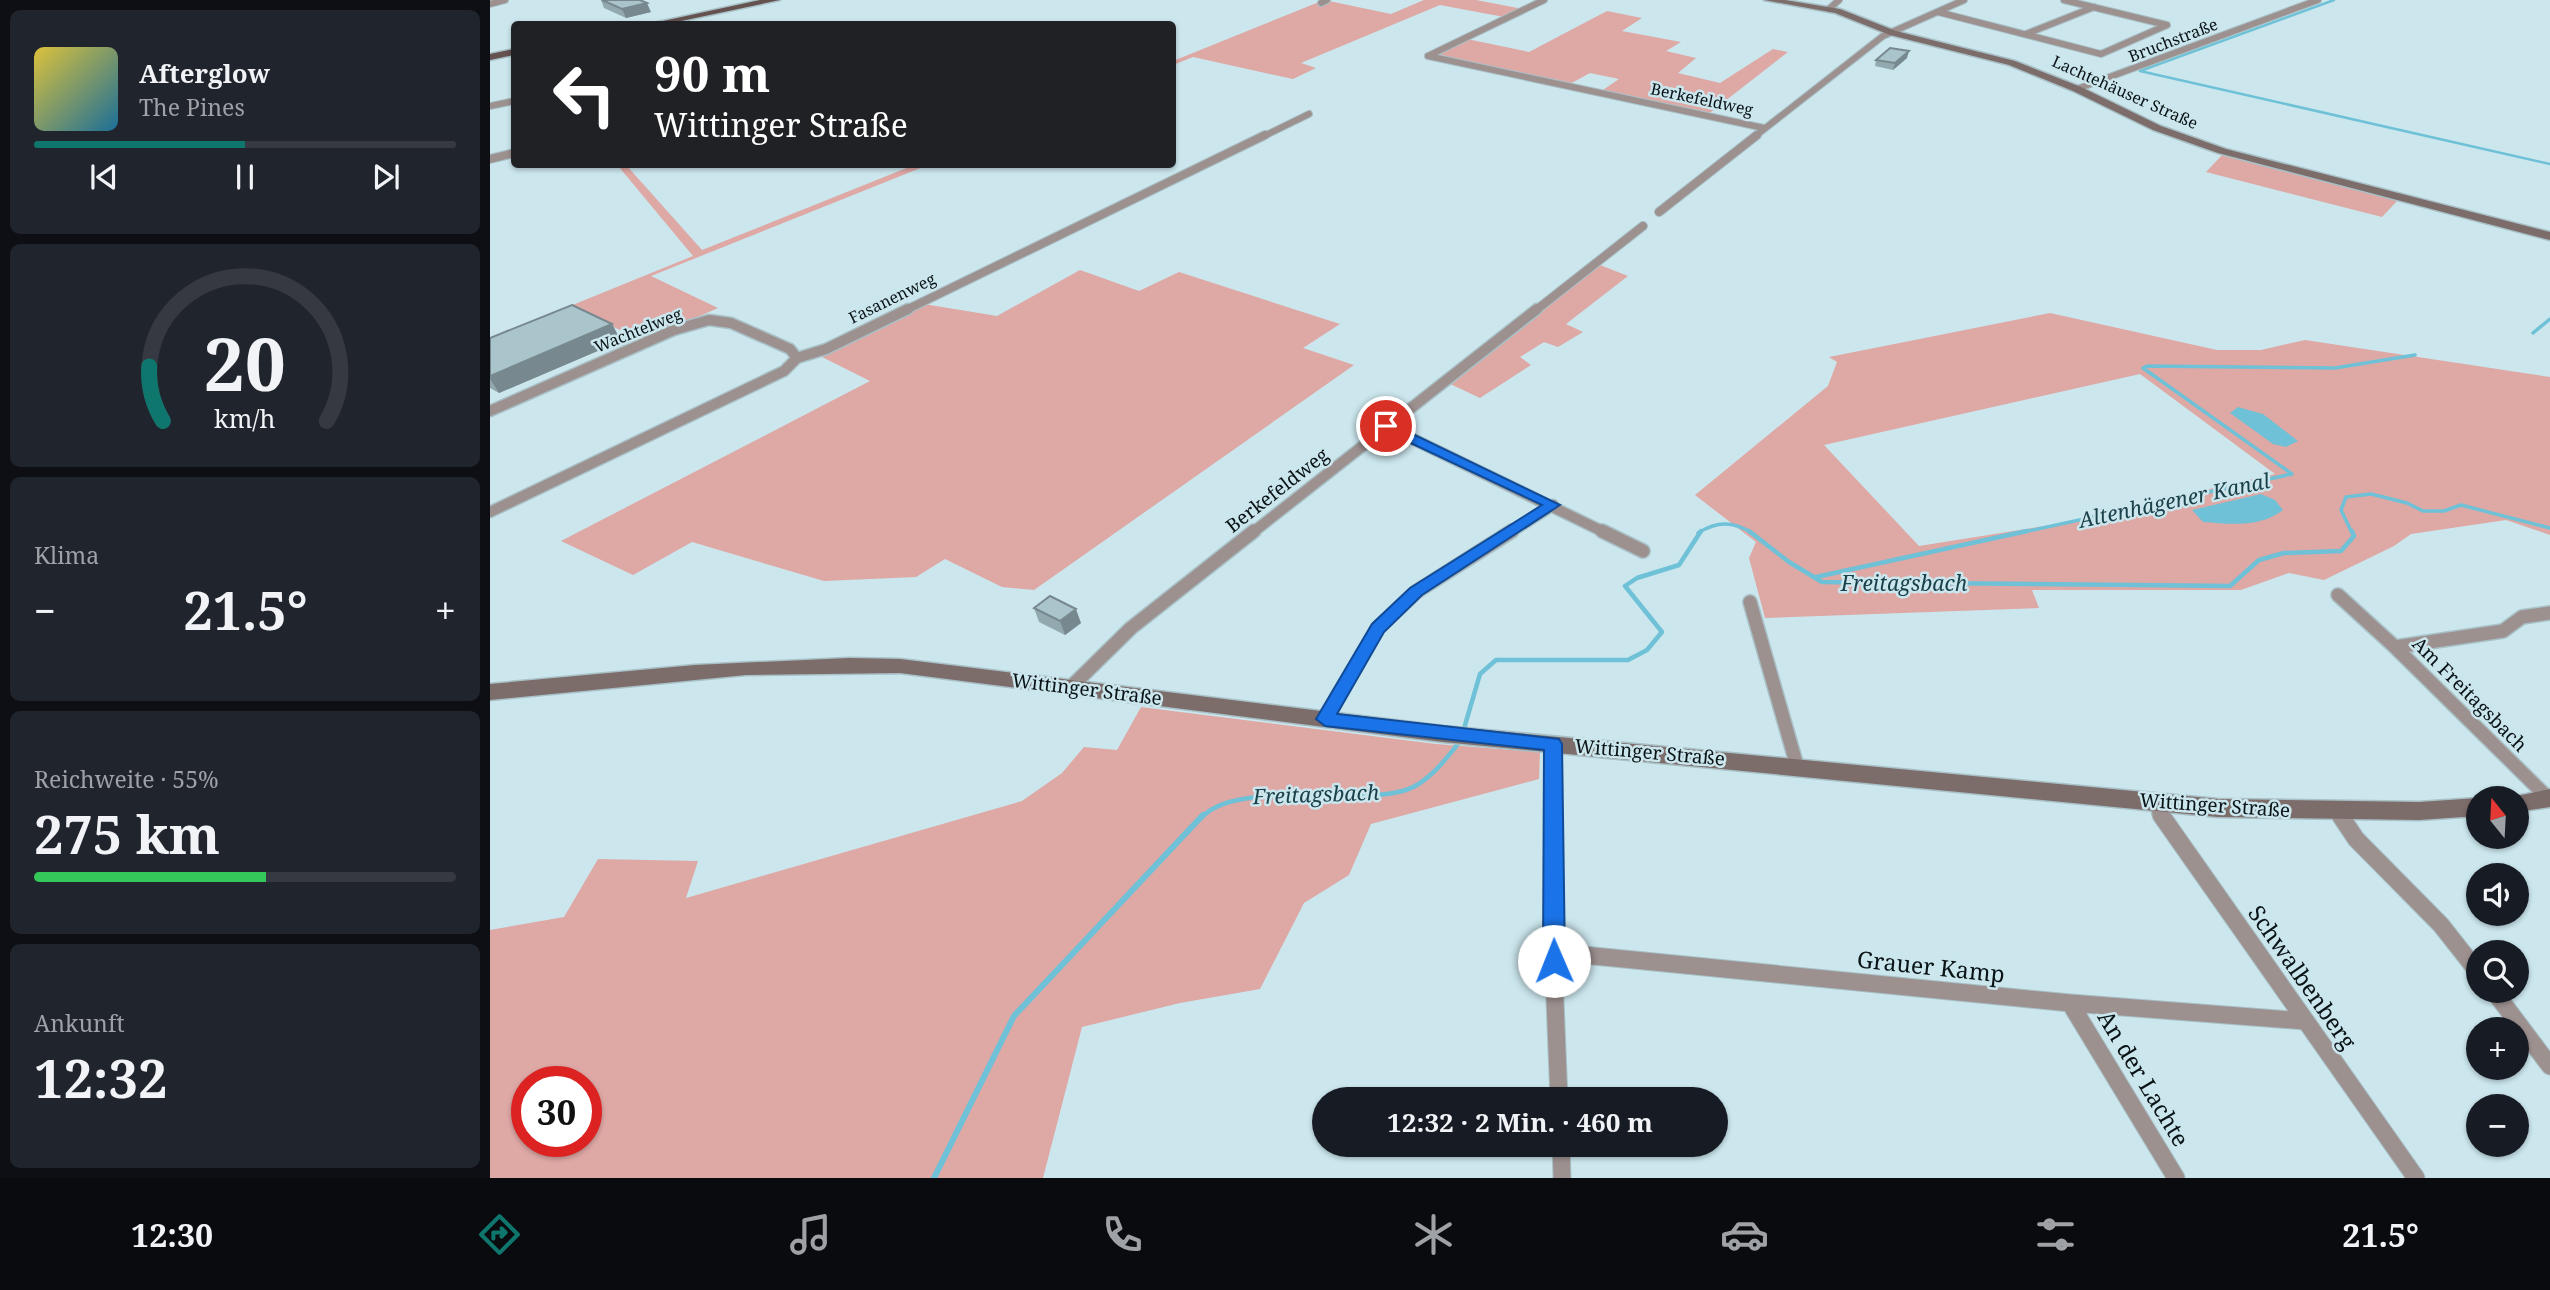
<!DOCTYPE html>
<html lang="de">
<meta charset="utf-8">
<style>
body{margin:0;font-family:"Noto Serif",serif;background:#20242c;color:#f1f3f6;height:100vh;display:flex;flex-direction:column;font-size:26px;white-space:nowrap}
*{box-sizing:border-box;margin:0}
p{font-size:23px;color:#9ea1a6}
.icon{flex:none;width:38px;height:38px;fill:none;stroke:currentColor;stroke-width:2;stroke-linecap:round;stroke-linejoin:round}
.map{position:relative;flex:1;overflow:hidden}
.side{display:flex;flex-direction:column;gap:10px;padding:10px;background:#0d0f14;width:490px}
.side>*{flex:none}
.banner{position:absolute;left:21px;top:21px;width:665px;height:147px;border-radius:7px;box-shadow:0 2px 5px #0004;background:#202124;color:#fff;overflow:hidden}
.needle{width:46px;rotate:342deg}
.tools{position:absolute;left:1976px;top:786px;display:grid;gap:14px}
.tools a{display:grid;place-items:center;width:63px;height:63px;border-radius:50%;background:#171b24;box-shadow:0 2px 5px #0004;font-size:35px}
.speed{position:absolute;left:21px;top:1066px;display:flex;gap:14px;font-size:35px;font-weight:700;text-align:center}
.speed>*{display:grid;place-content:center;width:91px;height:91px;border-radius:50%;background:#171b24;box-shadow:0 2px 5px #0004;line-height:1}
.speed .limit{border:10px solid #d22;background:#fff;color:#111}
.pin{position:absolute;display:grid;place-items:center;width:60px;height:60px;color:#fff;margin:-30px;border:4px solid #fff;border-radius:50%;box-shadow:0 2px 7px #0007}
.me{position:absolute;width:77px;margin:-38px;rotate:359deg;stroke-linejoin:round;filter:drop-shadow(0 0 5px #0008)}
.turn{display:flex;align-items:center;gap:24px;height:147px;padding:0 28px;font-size:32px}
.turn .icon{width:91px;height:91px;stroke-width:2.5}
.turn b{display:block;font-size:49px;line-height:60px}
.big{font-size:52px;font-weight:700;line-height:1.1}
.side .card{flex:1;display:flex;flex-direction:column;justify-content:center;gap:10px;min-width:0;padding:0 24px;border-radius:10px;background:#20242c}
.side .dial{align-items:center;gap:0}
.dial svg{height:182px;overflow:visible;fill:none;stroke:#363941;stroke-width:7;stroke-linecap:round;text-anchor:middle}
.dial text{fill:#f1f3f6;stroke:none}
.song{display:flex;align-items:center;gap:21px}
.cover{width:84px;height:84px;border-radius:10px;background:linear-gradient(135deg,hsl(50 70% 55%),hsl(200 70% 35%))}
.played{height:7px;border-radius:4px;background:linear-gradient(90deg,#0f766e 50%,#363941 50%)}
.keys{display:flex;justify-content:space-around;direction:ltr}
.heat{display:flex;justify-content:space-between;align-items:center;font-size:38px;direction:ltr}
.charge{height:10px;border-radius:5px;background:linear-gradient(90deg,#34c759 55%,#363941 0)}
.trip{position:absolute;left:822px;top:1087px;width:416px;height:70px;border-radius:35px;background:#171b24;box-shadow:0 2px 5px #0004;font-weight:700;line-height:70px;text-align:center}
.dock{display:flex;height:112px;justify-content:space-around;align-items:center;background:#090b0e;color:#9ea1a6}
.dock .icon{width:49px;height:49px}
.dock .selected{color:#0f766e}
.dock b{font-size:32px;color:#f1f3f6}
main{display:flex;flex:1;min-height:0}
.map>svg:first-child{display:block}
</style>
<main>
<section class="side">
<div class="card">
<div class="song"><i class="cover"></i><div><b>Afterglow</b><p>The Pines</p></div></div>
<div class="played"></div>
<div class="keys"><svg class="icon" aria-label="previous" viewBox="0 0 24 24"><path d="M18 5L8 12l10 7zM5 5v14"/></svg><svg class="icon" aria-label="pause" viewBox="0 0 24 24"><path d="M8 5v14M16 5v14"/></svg><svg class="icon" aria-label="next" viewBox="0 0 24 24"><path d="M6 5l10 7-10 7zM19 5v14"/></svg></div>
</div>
<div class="card dial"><svg viewBox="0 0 100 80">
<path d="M14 69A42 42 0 1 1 86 69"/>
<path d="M14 69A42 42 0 0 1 8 45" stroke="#0f766e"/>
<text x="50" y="56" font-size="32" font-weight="700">20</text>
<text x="50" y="72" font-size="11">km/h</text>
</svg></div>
<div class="card"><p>Klima</p>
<div class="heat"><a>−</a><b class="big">21.5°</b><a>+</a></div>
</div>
<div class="card"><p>Reichweite · 55%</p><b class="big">275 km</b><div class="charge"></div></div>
<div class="card"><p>Ankunft</p><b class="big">12:32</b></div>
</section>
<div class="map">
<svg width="2060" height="1178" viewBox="0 0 2060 1178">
<rect width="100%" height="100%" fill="#cbe6ed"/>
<path fill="#dea8a5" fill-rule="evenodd" d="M 834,0 L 901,14 L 934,0 L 986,0 L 1033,9 L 1014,17 L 950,5 L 811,63 L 826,68 L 803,79 L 703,57 L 683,65 L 683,61 Z
M 1117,11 L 1152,18 L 1132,31 L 1191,42 L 1176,51 L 1206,58 L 1188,73 L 1230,83 L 1283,49 L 1298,52 L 1217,115 L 1110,92 L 1129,79 L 1100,73 L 1078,85 L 944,55 L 977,39 L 1039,52 Z
M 1733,154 L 1908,200 L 1892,217 L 1716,172 Z
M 424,165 L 438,165 L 161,276 L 228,308 L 153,341 L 80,306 L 203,256 L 129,167 L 137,166 L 212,250 Z
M 1110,265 L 1138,276 L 1076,324 L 1093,332 L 1068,347 L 1054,342 L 1030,357 L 1041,365 L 990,398 L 956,382 Z
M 590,270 L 649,291 L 689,272 L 850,324 L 813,348 L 864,365 L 544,590 L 512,587 L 455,559 L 426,577 L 334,581 L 202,542 L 143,575 L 71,541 L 380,381 L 328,355 L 434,304 L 507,316 Z
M 1560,313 L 1727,350 L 1771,350 L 1815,340 L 2060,377 L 2060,535 L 2016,520 L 1921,534 L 1904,546 L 1834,580 L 1799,573 L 1751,590 L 1542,590 L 1549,608 L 1275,618 L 1259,558 L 1266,542 L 1205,495 L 1338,386 L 1347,362 L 1339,357 ZM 1650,374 L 1785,474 L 1567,524 L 1429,546 L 1334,445 Z
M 651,707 L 946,744 L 1050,752 L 1049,779 L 881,824 L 859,875 L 814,903 L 770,989 L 690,1003 L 592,1027 L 553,1178 L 0,1178 L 0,930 L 74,917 L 108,859 L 208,861 L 196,898 L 532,801 L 572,773 L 594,747 L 627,750 ZM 37,1082 L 96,1082 L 96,1141 L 37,1141 Z"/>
<path fill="#6ec1d6" d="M 1748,407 L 1773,414 L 1808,441 L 1796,447 L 1783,444 L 1740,413 Z
M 1771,494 L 1785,500 L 1793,510 C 1770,528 1740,524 1713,522 L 1702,510 Z"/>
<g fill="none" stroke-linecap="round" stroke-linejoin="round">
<path stroke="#6ec1d6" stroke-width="2.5" d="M 1844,0 L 1650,71 L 2060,164"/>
<path stroke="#6ec1d6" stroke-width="3.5" d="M 2043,333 L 2060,319
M 1208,533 C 1227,521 1243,521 1262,533
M 1529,533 L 1802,474 L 1653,368 L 1657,366 L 1845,368 L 1925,355
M 1862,533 L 1851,510 L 1856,497 L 1881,494 L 1917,503 L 1933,511 L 1954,511 L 1971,505 L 2060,528"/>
<path stroke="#6ec1d6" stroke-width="4.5" d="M 1259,531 L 1299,562 L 1332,582 L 1740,586 L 1769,560 L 1794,553 L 1851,551 L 1864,536 L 1862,531
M 1326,577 L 1537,531
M 973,732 L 990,674 L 1006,660 L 1138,660 L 1157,650 L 1172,632 L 1135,586 L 1147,578 L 1189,565 L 1211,531
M 712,817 C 748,779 862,807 916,790 C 938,783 957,758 971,740"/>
<path stroke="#6ec1d6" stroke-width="6" d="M 444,1178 L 524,1016 L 713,815"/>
<g stroke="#a8c0c6" stroke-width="8">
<path id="street-far4" d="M 831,3 L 837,0
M 0,4 L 15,0
M 1339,9 L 1349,0
M 1448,12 L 1611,54 L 1677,25 L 1574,0
M 1536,34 L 1604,7
M 938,56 L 1274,128
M 938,56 L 1054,0
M 1587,89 L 1828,0
M 0,106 L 24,101
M 772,137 L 819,114
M 1264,137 L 1393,36 L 1474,0"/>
</g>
<g stroke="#a8c0c6" stroke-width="10">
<path id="street-far3" d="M 0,159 L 24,153
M 1169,212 L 1267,135
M 414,311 L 775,135
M 1045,311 L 1153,226"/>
</g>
<g stroke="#a8c0c6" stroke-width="13">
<path id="street-far2" d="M 0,411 L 184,330 L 219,320 L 241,323 L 300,349 L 307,358
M 896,426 L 1116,533
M 0,512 L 294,371 L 307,358 L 336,349 L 418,309
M 762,533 L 1047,309
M 1019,533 L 1063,505"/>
</g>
<g stroke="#a8c0c6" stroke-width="16">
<path id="street-far1" d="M 1112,531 L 1153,551
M 1848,595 L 1905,647
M 1260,602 L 1307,766
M 582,686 L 641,628 L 764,531
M 835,719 L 888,628 L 926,592 L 1022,531
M 1063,744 L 1063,817
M 2058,798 L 1905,647 L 2013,631 L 2032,617 L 2060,613
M 1665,802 L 1671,817
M 1847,811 L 1851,817"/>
</g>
<g stroke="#a8c0c6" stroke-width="19">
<path id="street" d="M 1063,815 L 1063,952 L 1069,1099
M 1671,815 L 1926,1178
M 1850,815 L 1866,839 L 1951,925 L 1988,972
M 1063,952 L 1580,1003 L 1815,1021
M 2003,990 L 2060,1066
M 1580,1003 L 1686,1178
M 1071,1144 L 1072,1178"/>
</g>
<g stroke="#a8c0c6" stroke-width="3">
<path id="secondary" d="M 1274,0 L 1295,0 L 1350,9 L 1406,31 L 1525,61 L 1591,87 L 1671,126 L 1736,149 L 2060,232 L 2060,240 L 1728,153 L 1663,130 L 1583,91 L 1519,65 L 1400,35 L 1345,13 Z
M 359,658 L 410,659 L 953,726 L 1728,799 L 1929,802 L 1988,798 L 1988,816 L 1929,820 L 1728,817 L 953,742 L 410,673 L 256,675 L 0,700 L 0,684 L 205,665 Z
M 2060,789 L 2060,807 L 2026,812 L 2026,798 L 2017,798 Z"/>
</g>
<g stroke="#a8c0c6" stroke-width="3">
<path id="primary" d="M 270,0 L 290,0 L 177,24 L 159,24 Z
M 24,49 L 24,55 L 0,60 L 0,54 Z"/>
</g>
<use href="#street-far4" stroke="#9d9190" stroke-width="6"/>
<use href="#street-far3" stroke="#9d9190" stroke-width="8"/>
<use href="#street-far2" stroke="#9d9190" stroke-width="10"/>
<use href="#street-far1" stroke="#9d9190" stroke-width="13"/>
<use href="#street" stroke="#9d9190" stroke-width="17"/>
<use href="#secondary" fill="#7c6c6a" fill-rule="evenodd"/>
<use href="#primary" fill="#645150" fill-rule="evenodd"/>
</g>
<path fill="#92a9af" d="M 111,0 L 150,0 L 161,12 L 136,18 L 114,8 Z
M 1417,58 L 1403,70 L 1385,66 L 1386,60 Z
M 122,324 L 131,341 L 9,393 L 0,388 L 0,338 Z
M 544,608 L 591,623 L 575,635 L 549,622 Z"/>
<path fill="#77898f" d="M 157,3 L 161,12 L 136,18 L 132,9 Z
M 1419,51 L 1417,58 L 1403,70 L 1405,63 Z
M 122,324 L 131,341 L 9,393 L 0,379 L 0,376 Z
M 586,609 L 591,623 L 575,635 L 570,621 Z"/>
<path fill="#aac4cc" stroke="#77898f" stroke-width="2" d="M 112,0 L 150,0 L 157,3 L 132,9 Z
M 1400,48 L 1419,51 L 1405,63 L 1386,60 Z
M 82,305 L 122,324 L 0,376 L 0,338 Z
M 560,596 L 586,609 L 570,621 L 544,608 Z"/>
<path fill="#1a73e8" stroke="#114b97" stroke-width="2" d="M 891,423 L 900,423 L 1070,505 L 932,595 L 894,632 L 847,714 L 1069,739 L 1072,744 L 1075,961 L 1071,967 L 1064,970 L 1056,967 L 1053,961 L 1054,750 L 835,726 L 826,719 L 882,624 L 920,588 L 1052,505 L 891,429 Z"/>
<g text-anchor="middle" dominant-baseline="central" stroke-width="5" stroke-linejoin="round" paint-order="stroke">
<g font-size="16" fill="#0a1316" stroke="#cbe6ed">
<text transform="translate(1683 40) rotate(-21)">Bruchstraße</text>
<text transform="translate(1635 92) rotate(24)">Lachtehäuser Straße</text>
<text transform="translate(1212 99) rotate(12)">Berkefeldweg</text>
<text transform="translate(402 298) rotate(-26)">Fasanenweg</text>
<text transform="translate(148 330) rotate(-22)">Wachtelweg</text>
</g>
<g font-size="19" fill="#0a1316" stroke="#cbe6ed">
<text transform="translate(787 490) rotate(-38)">Berkefeldweg</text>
<text transform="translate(597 689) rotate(7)">Wittinger Straße</text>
<text transform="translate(1980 694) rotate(45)">Am Freitagsbach</text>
<text transform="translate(1160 752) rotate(5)">Wittinger Straße</text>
<text transform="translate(1725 805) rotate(4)">Wittinger Straße</text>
</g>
<g font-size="21" font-style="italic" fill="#1a404a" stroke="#cbe6ed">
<text transform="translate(1684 500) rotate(-12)">Altenhägener Kanal</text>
<text x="1414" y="583">Freitagsbach</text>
<text transform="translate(826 794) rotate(-2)">Freitagsbach</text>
</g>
<g font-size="23" fill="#0a1316" stroke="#cbe6ed">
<text transform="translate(1441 966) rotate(6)">Grauer Kamp</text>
<text transform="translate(1813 977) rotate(55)">Schwalbenberg</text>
<text transform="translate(1654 1078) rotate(59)">An der Lachte</text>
</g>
</g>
</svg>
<div class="tools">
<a><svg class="needle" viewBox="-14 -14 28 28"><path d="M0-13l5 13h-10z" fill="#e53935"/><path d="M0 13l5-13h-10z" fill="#9ea1a6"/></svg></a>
<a><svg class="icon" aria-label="sound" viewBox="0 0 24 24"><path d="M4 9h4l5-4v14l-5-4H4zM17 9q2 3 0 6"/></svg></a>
<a><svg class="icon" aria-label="search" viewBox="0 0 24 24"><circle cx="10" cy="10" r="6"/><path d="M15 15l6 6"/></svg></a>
<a>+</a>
<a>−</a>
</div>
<div class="speed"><div class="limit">30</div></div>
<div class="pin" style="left:896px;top:426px;background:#d93025"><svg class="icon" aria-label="arrive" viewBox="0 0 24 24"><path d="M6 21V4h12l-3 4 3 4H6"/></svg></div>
<svg class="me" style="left:1064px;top:961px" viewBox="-20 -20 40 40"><circle r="19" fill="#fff"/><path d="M0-13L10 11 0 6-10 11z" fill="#1a73e8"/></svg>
<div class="trip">12:32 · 2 Min. · 460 m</div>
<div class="banner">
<div class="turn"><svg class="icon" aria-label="left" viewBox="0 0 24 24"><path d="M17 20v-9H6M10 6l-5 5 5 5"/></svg><div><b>90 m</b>Wittinger Straße</div></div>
</div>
</div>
</main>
<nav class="dock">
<b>12:30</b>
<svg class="icon selected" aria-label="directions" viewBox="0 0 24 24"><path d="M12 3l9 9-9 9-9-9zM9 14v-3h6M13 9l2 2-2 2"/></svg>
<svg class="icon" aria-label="music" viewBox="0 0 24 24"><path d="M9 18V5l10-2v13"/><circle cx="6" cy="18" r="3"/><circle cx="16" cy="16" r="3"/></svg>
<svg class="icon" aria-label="phone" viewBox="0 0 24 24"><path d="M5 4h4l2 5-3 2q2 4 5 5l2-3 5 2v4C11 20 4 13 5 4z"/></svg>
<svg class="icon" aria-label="climate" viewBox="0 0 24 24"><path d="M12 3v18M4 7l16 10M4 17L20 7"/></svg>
<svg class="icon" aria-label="car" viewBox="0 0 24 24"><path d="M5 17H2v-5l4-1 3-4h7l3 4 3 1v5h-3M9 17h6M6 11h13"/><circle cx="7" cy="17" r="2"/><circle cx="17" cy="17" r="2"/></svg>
<svg class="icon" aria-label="filters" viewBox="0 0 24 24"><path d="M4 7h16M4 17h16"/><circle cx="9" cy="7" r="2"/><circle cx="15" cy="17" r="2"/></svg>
<b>21.5°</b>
</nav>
